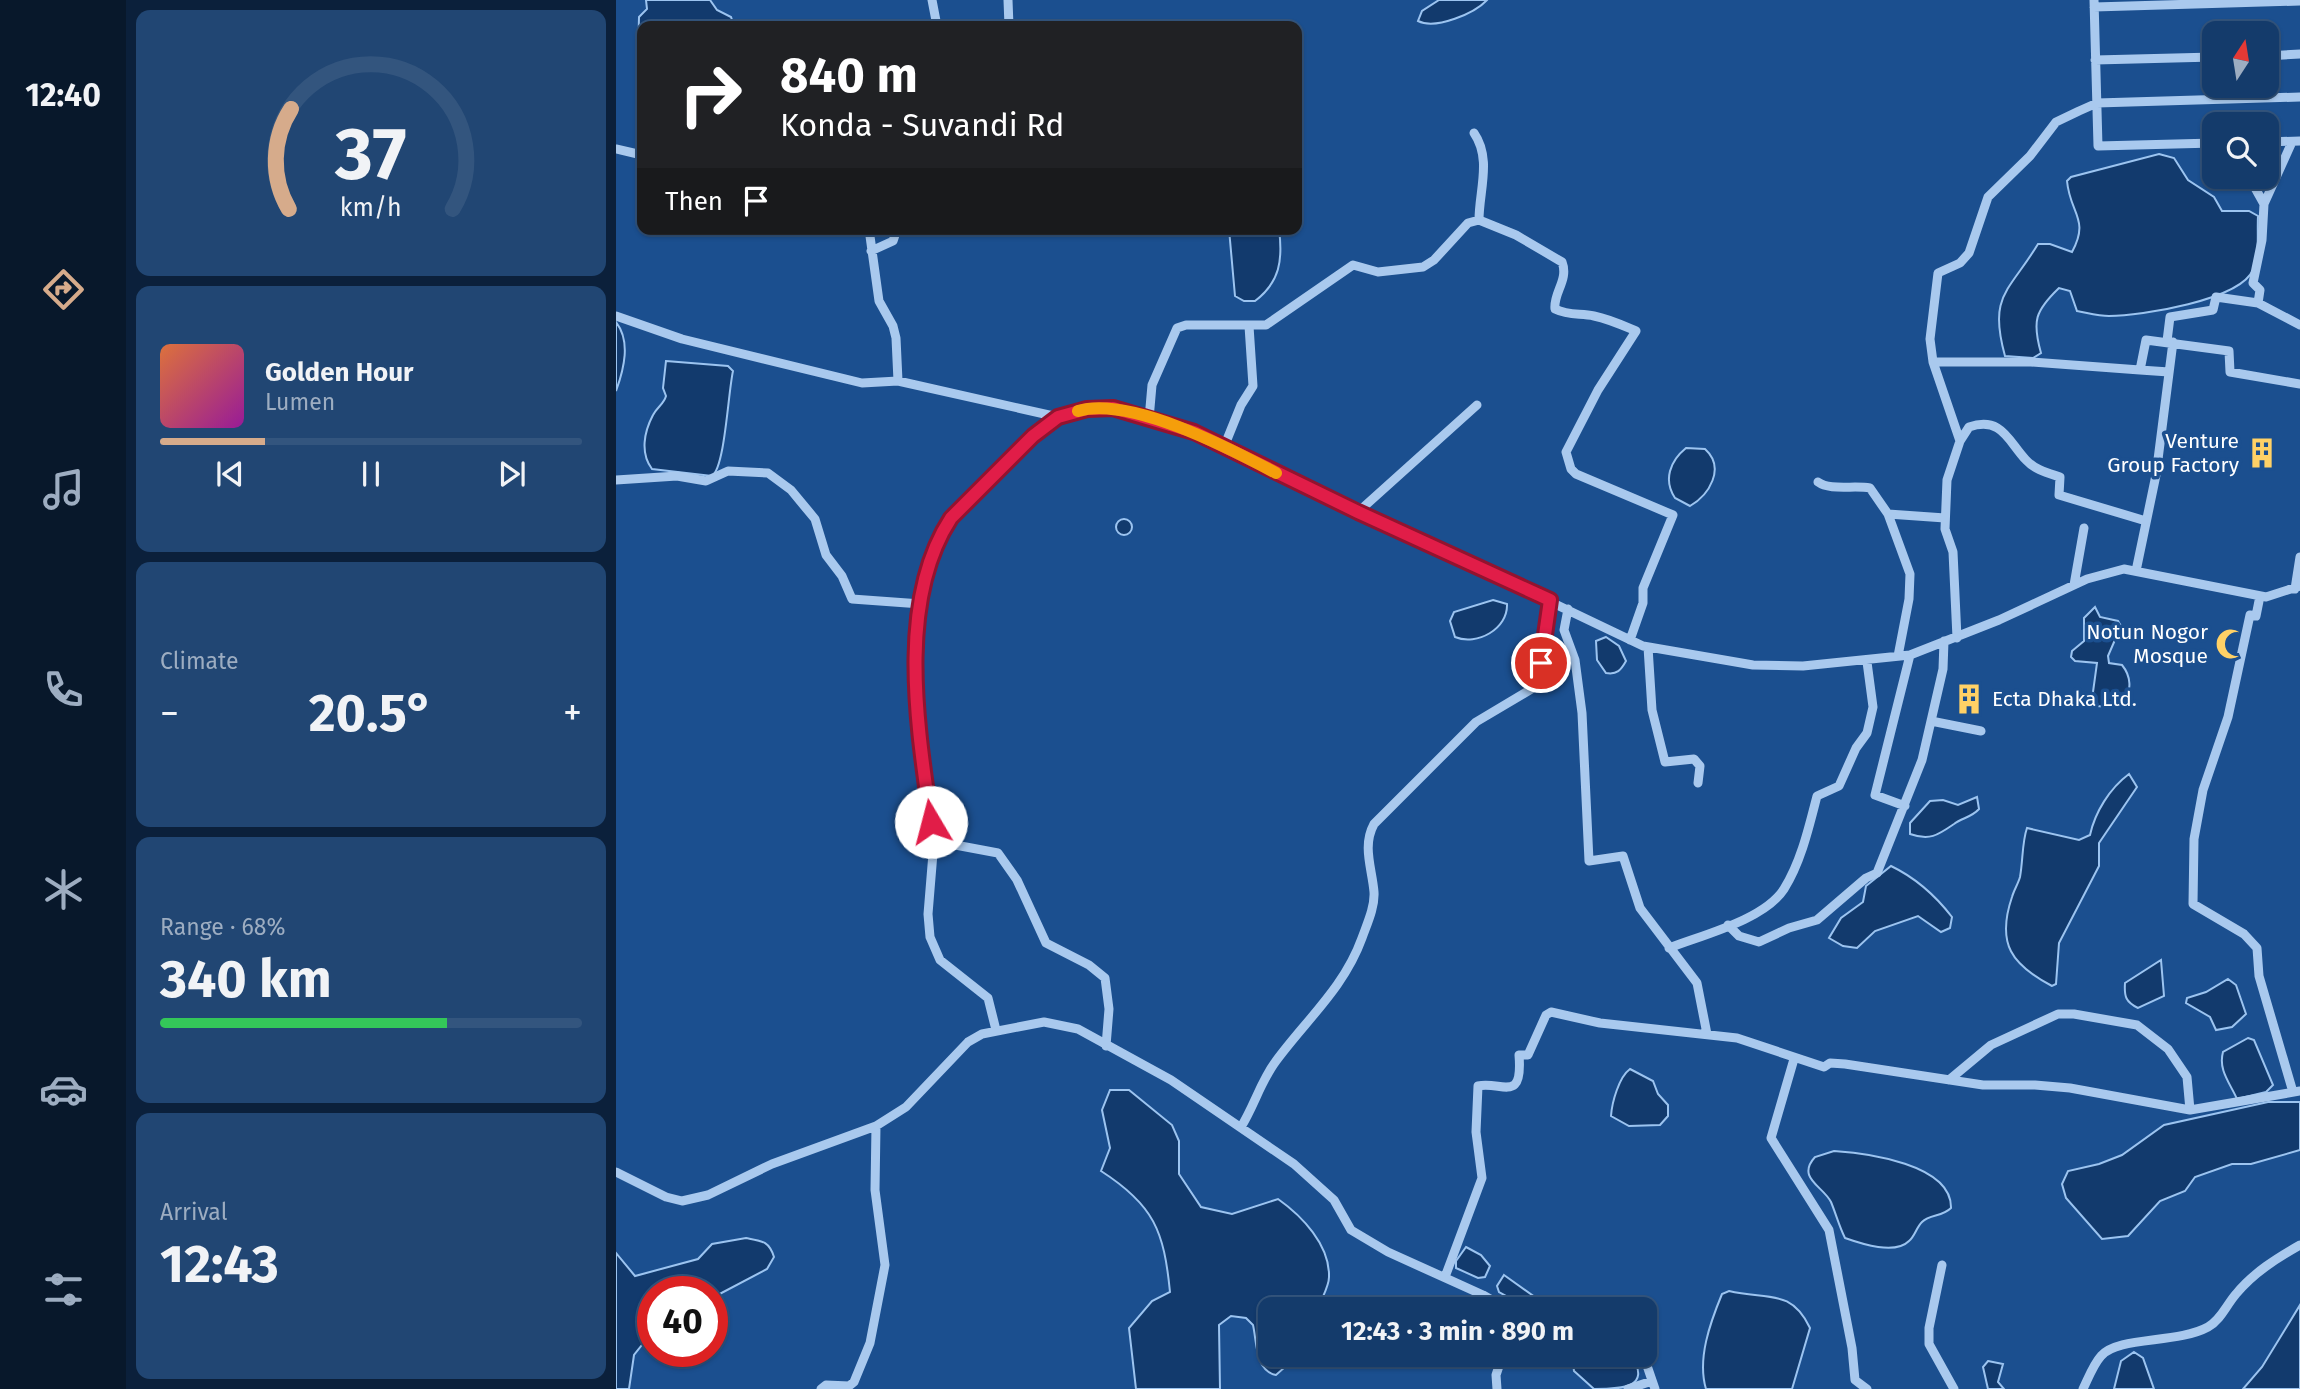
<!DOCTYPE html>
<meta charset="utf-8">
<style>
body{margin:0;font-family:"Fira Sans",sans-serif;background:#214673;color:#f1f3f6;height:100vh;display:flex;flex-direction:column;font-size:26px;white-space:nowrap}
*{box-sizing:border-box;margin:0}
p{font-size:23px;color:#9dadc1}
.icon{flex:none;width:38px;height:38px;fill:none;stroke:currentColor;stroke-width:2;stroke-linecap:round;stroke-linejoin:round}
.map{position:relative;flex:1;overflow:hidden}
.sheet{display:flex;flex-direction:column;gap:10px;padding:10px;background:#0b203b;width:490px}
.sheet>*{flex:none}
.top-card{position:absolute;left:21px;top:21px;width:665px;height:214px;border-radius:14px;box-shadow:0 2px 5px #0004,0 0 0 2px #33557e;background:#202124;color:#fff;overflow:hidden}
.needle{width:46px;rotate:12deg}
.controls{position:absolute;left:1586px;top:21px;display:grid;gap:14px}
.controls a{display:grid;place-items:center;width:77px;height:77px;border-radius:14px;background:#143b6b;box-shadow:0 2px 5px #0004,0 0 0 2px #33557e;font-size:35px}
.speed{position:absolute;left:21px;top:1276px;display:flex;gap:14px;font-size:35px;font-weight:700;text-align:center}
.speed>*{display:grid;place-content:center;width:91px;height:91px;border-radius:50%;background:#143b6b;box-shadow:0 2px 5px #0004,0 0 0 2px #33557e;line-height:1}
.speed .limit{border:10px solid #d22;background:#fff;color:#111}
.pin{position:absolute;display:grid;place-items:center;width:60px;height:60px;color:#fff;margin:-30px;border:4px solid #fff;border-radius:50%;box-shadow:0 2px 7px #0007}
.me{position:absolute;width:77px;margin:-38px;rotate:352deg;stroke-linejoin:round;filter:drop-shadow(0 0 5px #0008)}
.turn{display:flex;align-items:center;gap:24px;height:147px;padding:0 28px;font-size:32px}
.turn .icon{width:91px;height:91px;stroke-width:2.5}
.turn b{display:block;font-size:49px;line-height:60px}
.then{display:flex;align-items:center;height:66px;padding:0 28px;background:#0003;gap:14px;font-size:26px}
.big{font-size:52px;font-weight:700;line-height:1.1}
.sheet .widget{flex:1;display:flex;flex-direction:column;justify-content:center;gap:10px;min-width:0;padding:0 24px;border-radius:14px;background:#214673}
.sheet .dial{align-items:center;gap:0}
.dial svg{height:182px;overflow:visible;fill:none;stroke:#33557e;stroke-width:7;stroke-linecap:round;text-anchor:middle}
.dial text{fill:#f1f3f6;stroke:none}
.song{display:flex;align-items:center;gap:21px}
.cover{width:84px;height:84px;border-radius:10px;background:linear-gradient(135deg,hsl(20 70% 55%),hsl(300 70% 35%))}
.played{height:7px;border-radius:4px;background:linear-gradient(90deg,#d6ab8b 25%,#33557e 25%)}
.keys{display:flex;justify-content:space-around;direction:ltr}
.heat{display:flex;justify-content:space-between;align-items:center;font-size:38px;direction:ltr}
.charge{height:10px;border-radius:5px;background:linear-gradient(90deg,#34c759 68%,#33557e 0)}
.trip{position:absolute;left:642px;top:1297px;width:399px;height:70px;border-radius:14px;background:#143b6b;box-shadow:0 2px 5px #0004,0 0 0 2px #33557e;font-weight:700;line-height:70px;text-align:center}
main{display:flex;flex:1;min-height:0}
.menu{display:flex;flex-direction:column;width:126px;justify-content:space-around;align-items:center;background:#08182b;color:#9dadc1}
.menu .icon{width:49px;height:49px}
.menu .active{color:#d6ab8b}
.menu b{font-size:32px;color:#f1f3f6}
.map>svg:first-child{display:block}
</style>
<main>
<nav class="menu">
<b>12:40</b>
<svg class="icon active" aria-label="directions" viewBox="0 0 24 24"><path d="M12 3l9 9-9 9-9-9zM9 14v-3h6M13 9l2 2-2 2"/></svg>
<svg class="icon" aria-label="music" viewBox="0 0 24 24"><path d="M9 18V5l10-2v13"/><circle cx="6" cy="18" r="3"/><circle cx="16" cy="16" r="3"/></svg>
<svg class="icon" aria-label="phone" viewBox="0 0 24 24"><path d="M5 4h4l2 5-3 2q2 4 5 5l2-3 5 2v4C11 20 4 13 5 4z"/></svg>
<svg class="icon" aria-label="climate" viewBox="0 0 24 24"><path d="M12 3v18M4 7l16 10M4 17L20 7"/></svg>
<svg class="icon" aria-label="car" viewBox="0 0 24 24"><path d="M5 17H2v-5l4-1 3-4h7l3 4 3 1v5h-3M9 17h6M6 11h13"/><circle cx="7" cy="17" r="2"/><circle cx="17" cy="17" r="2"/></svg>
<svg class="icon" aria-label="filters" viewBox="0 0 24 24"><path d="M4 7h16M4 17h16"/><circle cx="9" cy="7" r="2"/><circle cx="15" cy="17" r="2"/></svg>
</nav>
<section class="sheet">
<div class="widget dial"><svg viewBox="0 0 100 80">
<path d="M14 69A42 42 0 1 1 86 69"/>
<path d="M14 69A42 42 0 0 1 15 25" stroke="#d6ab8b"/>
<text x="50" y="56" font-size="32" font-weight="700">37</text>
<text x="50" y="72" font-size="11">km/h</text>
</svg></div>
<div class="widget">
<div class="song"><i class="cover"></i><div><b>Golden Hour</b><p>Lumen</p></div></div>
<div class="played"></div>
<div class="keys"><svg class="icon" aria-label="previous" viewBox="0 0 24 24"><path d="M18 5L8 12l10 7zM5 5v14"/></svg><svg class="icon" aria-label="pause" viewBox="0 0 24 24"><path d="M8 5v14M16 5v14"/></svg><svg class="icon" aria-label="next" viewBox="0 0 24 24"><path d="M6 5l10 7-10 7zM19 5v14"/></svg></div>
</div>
<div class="widget"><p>Climate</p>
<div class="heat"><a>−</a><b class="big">20.5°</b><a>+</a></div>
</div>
<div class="widget"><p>Range · 68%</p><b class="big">340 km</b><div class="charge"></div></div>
<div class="widget"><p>Arrival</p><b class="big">12:43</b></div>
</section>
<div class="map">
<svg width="1684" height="1389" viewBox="0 0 1684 1389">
<rect width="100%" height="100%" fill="#1b4f8f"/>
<path fill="#123a6d" stroke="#9cc4f0" stroke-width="2" d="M 30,0 L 94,0 L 101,10 L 115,17 L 118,26 L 26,26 L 26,64 L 22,58 L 23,17 L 31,9 Z
M 823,0 L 871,0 C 859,13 820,30 802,21 L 806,11 Z
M 1543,154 L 1558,158 L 1572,180 L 1598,197 L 1606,211 L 1633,211 L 1642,216 C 1641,232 1644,255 1637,270 C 1624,300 1525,316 1493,316 C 1483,316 1472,313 1461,311 L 1454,291 L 1443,288 C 1419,311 1416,321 1425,353 L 1417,358 L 1389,356 C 1372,295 1393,292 1422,244 L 1434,244 L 1456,252 C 1474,219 1454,214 1451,181 L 1455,177 Z
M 613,229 L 663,229 C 667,260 664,282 639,301 L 628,301 L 619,296 Z
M 0,322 C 15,341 8,369 0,391 Z
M 50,361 L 112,366 L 117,371 C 112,393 109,467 96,476 L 36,469 C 24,453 28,432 37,415 C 41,407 48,404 50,396 L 47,388 Z
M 1070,448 L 1089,449 C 1110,468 1093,495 1074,506 L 1059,498 C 1047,480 1054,461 1070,448 Z
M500 527a8 8 0 1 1 16 0a8 8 0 1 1-16 0Z
M 877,600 L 891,604 C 892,629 861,646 839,637 L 834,621 L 838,612 Z
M 1479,607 L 1484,617 L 1502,621 L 1505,626 L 1492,656 L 1493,663 L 1506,665 C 1515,676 1516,690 1508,702 L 1494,707 L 1481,706 L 1477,692 L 1481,663 L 1459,661 L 1455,657 L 1456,651 L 1468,641 L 1468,618 Z
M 990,637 L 1003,646 L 1010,661 C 1005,670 1001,675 990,673 L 981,660 L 980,641 Z
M 1513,774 L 1521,787 L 1483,843 L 1483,866 L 1443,943 L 1440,984 L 1436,986 C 1396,965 1380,944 1396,897 C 1398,890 1402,884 1404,877 C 1407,861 1406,842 1411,828 L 1463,840 L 1474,835 C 1479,812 1494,788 1513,774 Z
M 1361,797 L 1363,809 C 1356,817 1346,818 1338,824 C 1322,835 1314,841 1294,834 L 1294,823 L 1314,801 L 1327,800 L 1342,805 Z
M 1275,866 C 1300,878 1319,895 1336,917 L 1334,928 L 1325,932 L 1302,916 L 1259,931 L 1241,948 L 1227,946 L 1213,938 L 1225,918 L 1247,902 L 1250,886 Z
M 1545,960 L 1548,996 L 1522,1008 C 1510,1002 1508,997 1509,983 Z
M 1612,979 L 1620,985 L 1630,1014 L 1616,1027 L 1600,1030 L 1594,1017 L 1570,1003 L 1571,998 L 1590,992 Z
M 1632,1038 L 1638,1040 L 1657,1085 L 1650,1092 L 1621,1099 C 1614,1083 1602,1070 1607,1052 Z
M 1014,1069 L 1037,1081 L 1042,1094 L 1052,1105 L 1052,1116 L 1044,1125 L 1013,1126 L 995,1116 C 996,1102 1003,1077 1014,1069 Z
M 494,1090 L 513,1090 L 556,1125 L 563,1141 L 563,1174 L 585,1207 L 616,1214 L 662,1199 C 686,1216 714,1245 713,1277 C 713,1287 705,1299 702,1309 L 654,1309 L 654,1354 L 673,1355 L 669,1367 L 660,1375 C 639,1371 641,1342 637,1325 L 630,1318 L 615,1316 L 603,1325 L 604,1389 L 520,1389 L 513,1328 L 536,1301 L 554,1292 C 548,1231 538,1205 485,1171 L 494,1148 L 486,1110 Z
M 1652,1102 L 1684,1102 L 1684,1150 L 1635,1164 L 1616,1164 L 1579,1177 L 1569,1191 L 1544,1201 L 1512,1236 L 1486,1239 L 1450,1198 L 1446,1184 L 1452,1171 L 1483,1164 L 1506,1155 L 1548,1125 Z
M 1218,1151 C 1250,1153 1336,1164 1335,1208 C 1326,1217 1314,1214 1306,1222 C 1300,1228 1299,1236 1293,1241 C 1279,1255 1246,1244 1229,1238 C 1223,1226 1220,1214 1215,1202 C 1207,1186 1180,1178 1199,1157 Z
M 130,1238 C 146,1241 153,1241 158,1257 L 151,1269 L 96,1298 L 96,1292 L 37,1292 L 37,1331 L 18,1355 L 13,1389 L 0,1389 L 0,1253 L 19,1276 L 82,1259 L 96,1244 Z
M 850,1247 L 865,1255 L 874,1266 L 869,1277 L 862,1278 L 840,1268 L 840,1261 Z
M 888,1275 L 923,1300 L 922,1308 L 910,1307 L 883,1292 L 881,1286 Z
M 1113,1291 C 1151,1300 1175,1288 1194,1328 L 1176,1389 L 1090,1389 C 1081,1359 1094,1323 1106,1294 Z
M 1684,1305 L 1684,1389 L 1627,1389 L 1646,1367 Z
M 1518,1352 L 1527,1358 L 1538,1389 L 1498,1389 L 1505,1361 Z
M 956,1355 L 1015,1355 C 1037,1389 1004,1389 978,1389 L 958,1371 Z
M 1372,1361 L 1387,1364 L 1382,1382 L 1388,1389 L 1372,1389 L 1367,1367 Z"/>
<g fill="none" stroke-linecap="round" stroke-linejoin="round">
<path stroke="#a9c9ee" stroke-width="9" d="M 316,0 L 321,26
M 392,0 L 393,26
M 1478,0 L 1482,146 L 1598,143
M 1478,7 L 1684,1
M 1650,56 L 1684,54
M 1479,60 L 1598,57
M 1684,97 L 1481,103 L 1463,111 L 1440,122 L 1414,156 L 1372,197 L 1353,253 L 1344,263 L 1322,273 L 1314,339 L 1317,362 L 1415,362 L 1524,370 L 1530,340 L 1613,351 L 1614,372 L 1684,384
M 858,133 C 876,159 863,191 863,220
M 1650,142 L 1684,141
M 0,149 L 26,155
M 1633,177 L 1648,204 L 1646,240 L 1637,283 L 1644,290 L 1642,303 L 1684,325
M 1648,204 L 1676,142
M 253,229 L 263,301 L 277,326 L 280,338 L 282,381
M 255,251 L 277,241 L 281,229
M 0,316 L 66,339 L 246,383 L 282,381 L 442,417
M 1551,341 L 1554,317 L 1597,310 L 1600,297 L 1642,303
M 1317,362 L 1344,441 L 1331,480 L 1329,529 L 1337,552 L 1341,638
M 1524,370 L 1553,372
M 533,419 L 536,385 L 561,328 L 570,325 L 650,325 L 737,265 L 762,272 L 807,267 L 818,260 L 852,223 L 863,220 L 900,235 L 946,262 C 953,280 937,293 939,309 C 953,316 964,313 978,316 C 993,319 1006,325 1020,331 L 982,390 L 950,452 L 955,469 L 960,474 L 1057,515 L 1027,588 L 1027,603 L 1014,640
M 1344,441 L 1353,427 C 1386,416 1392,441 1410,460 C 1419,470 1432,473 1444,477 L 1443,495 L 1530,521
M 608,447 L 625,405 L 637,386 L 633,326
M 0,480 L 61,476 L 90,481 L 112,471 L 152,473 L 175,490 L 199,519 L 210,555 L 226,576 L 236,599 L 305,604
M 1202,482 C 1214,491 1238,485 1254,488 L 1272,514 L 1329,518
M 742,512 L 861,405
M 1272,514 L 1294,574 L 1293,599 L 1282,656
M 1520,571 L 1540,475 L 1557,342
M 1458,585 L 1468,528
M 1679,589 L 1684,557
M 1644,596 L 1640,616 L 1634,615 L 1612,717 L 1587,790 L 1578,839 L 1577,904 L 1628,934 L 1641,948 L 1643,976 L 1677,1092
M 952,609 L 948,630 L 959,660 L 966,713 L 973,861 L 1007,856 L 1024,908 L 1081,983 L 1091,1034
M 1032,647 L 1036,710 L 1049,762 L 1078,759 L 1084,766 L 1082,783
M 1315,721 L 1365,731
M 1289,806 L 1259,795 L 1294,655
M 318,841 L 382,853 L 401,880 L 430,943 L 473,965 L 489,978 L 493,1009 L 490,1046
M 1112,925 L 1123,936 L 1143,942 L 1173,928 L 1201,920 L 1250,878 L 1261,873 L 1306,760 L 1327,669 L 1328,641
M 1053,948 C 1086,935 1148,920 1168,889 C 1185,862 1193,827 1201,796 L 1223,786 L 1240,748 L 1251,733 L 1257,707 L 1251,662
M 380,1030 L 372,998 L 324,960 L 314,937 L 312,914 L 318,841 L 301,731 L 301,639 L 305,600 L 316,560 L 326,533 L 335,518 L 417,436 L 442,417 L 471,409 L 497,408 L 578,432 L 1027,646 L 1137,665 L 1187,666 L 1294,655 L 1383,620 L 1471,579 L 1508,569 L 1650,597 L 1684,586
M 1178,1059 L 1155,1138 L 1213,1230 L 1236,1348 L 1239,1380 L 1251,1389
M 1333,1080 L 1375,1045 L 1442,1014 L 1458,1014 L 1521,1025 L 1552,1049 L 1571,1077 L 1574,1110 L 1684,1091
M 625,1127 C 638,1106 645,1081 660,1061 C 690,1020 728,988 746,938 C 751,924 759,907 758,892 C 756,868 746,846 758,824 L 860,722 L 919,687 L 925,663 L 934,600
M 0,1172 L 50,1197 L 66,1201 L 92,1195 L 156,1164 L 260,1126 L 290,1107 L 352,1042 L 366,1034 L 428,1022 L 462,1029 L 555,1080 L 678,1164 L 718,1200 L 735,1230 L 772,1252 L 867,1295 L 891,1309
M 1326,1265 L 1313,1328 L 1313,1344 L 1338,1389
M 829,1277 L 866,1178 L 860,1132 L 862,1086 C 886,1081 907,1104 903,1055 L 912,1055 L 930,1015 L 935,1012 L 984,1023 L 1121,1038 L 1208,1067 L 1214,1063 L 1229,1064 L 1367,1085 L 1419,1085 L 1454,1088 L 1574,1110
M 1027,1354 L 1039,1389
M 205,1389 L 210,1385 L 233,1386 L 238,1382 L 254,1343 L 269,1265 L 259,1190 L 260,1126
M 881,1389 L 880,1375 L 887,1354
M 1012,1389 L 1036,1381
M 1467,1389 C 1472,1379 1477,1365 1485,1356 C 1502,1336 1561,1344 1592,1327 C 1605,1320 1611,1304 1620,1294 C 1637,1273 1661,1258 1684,1245"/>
</g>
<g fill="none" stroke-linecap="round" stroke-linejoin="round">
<g stroke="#92132f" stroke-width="18">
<path id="route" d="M 315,822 C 302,729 280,602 335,518 L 417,436 L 442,417 L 471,409 L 497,408 L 578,432 L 742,512 L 934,600 L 925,663"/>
</g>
<use href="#route" stroke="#e11d48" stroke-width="12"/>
<path stroke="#f59e0b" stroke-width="12" d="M 462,411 C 514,396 613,448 660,473"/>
</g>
<defs>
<g id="building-bare" transform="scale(2.415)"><path d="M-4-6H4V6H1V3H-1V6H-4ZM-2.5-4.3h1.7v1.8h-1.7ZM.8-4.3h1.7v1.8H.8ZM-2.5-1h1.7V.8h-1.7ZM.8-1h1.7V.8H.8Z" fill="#ffd166" stroke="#1b4f8f" stroke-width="2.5" paint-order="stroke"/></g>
<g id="mosque-bare" transform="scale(2.415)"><path d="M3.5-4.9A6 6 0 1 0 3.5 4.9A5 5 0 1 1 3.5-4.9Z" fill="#ffd166" stroke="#1b4f8f" stroke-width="2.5" paint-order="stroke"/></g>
</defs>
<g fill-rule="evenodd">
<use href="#building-bare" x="1646" y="453"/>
<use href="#mosque-bare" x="1615" y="644"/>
<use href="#building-bare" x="1353" y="699"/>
</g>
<g text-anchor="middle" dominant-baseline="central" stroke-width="7" stroke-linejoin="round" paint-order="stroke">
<g font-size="21" fill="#fff" stroke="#1b4f8f" text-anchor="end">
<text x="1623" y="441">Venture<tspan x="1623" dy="24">Group Factory</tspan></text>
<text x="1592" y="632">Notun Nogor<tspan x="1592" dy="24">Mosque</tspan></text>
<text x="1376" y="699" text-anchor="start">Ecta Dhaka Ltd.</text>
</g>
</g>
</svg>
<div class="controls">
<a><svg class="needle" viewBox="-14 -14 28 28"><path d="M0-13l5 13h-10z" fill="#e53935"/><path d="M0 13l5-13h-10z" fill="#9dadc1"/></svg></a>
<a><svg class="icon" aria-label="search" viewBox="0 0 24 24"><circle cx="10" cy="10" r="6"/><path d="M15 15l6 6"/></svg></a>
</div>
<div class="speed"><div class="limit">40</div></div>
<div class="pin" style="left:925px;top:663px;background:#d93025"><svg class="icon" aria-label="arrive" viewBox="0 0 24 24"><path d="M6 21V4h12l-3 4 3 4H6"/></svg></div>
<svg class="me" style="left:315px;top:822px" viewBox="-20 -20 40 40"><circle r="19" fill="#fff"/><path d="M0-13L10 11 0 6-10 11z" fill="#e11d48"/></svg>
<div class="trip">12:43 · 3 min · 890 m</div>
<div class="top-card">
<div class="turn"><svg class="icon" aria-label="right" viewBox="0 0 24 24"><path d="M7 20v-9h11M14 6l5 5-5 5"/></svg><div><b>840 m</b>Konda - Suvandi Rd</div></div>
<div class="then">Then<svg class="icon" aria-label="arrive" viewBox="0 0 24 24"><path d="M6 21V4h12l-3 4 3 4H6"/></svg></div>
</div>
</div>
</main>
